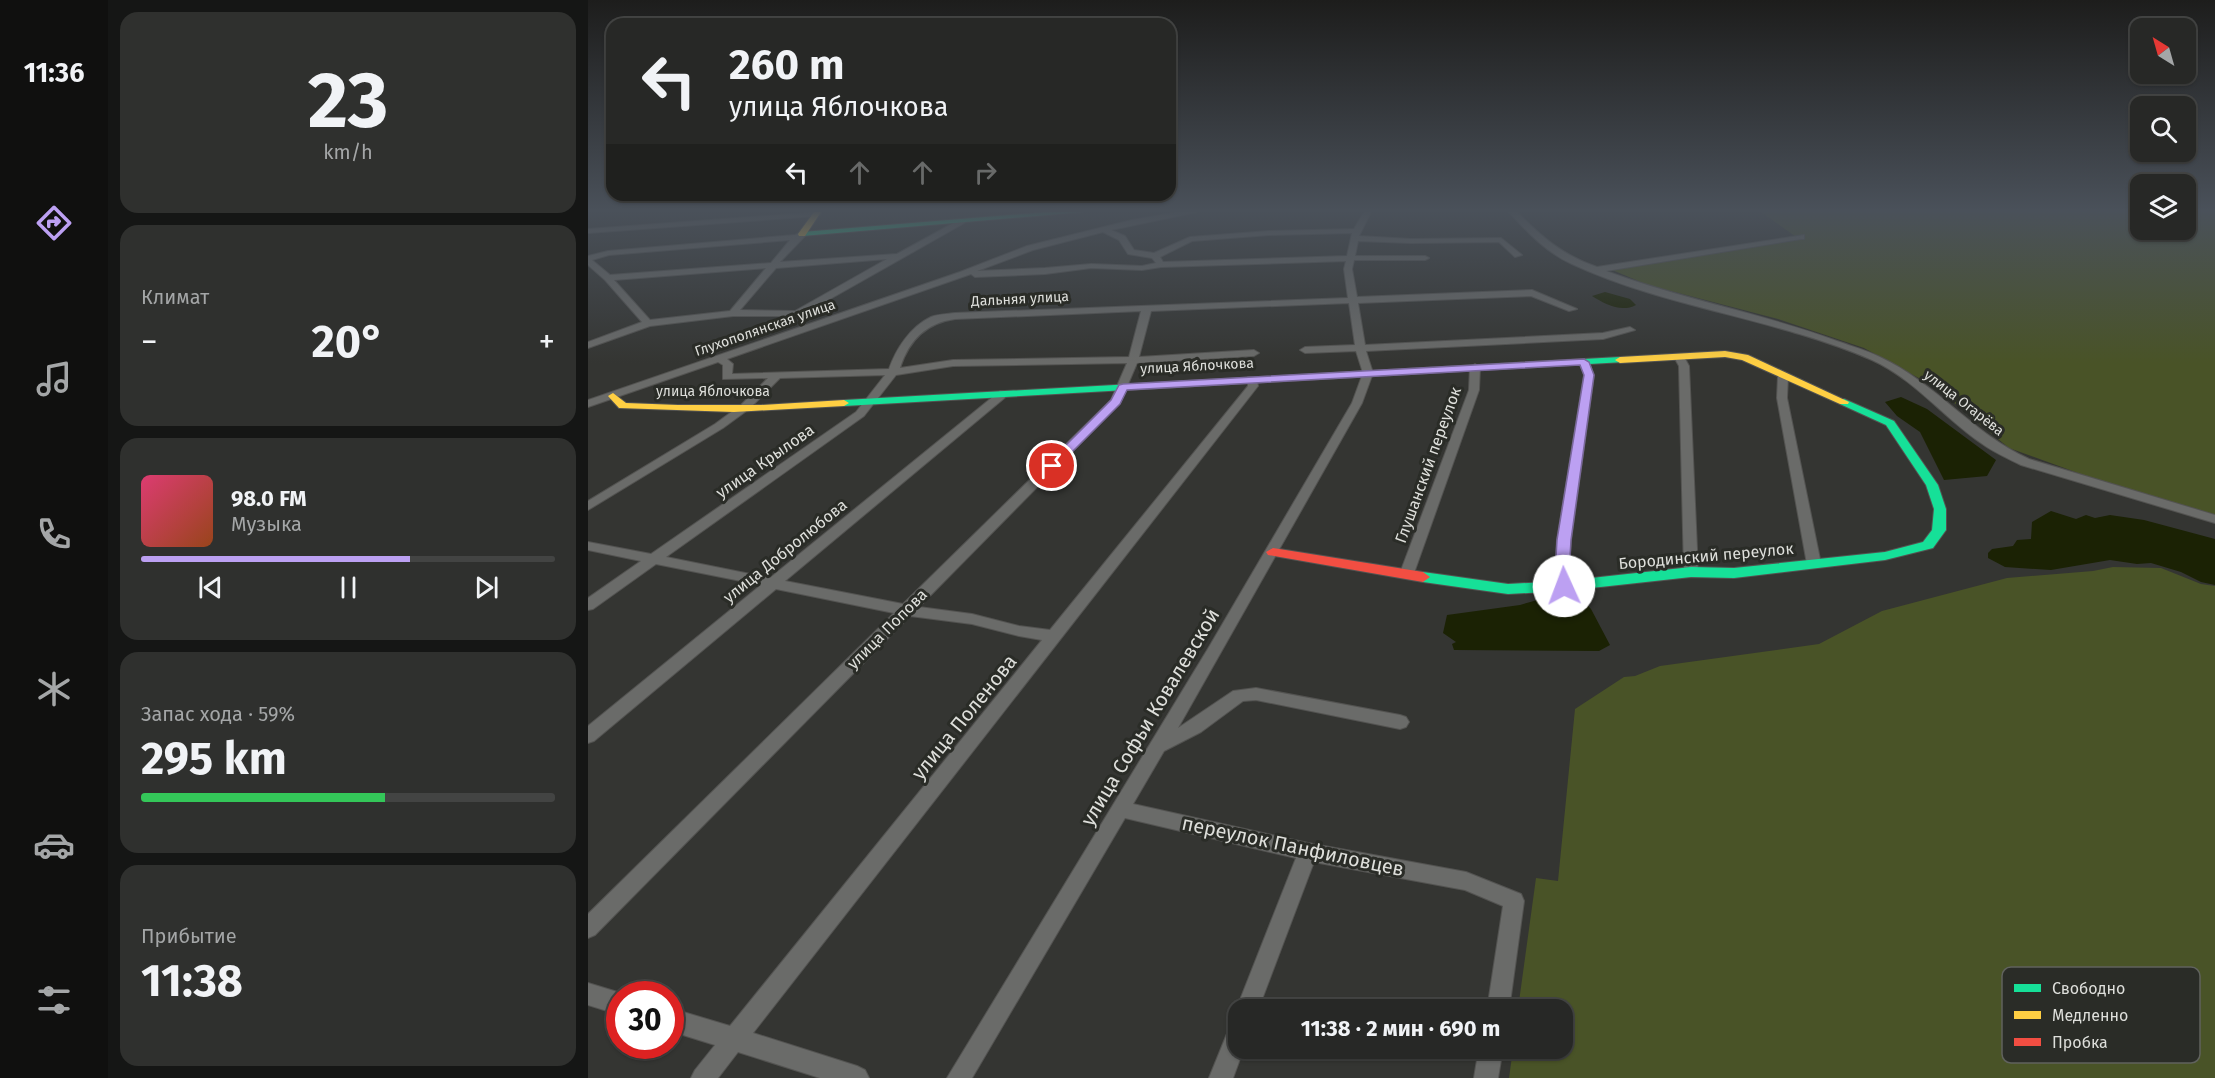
<!DOCTYPE html>
<html lang="ru">
<meta charset="utf-8">
<style>
body{margin:0;font-family:"Fira Sans",sans-serif;background:#2f302e;color:#f1f3f6;height:100vh;display:flex;flex-direction:column;font-size:22px;white-space:nowrap}
*{box-sizing:border-box;margin:0}
p{font-size:20px;color:#a4a6a7}
.icon{flex:none;width:33px;height:33px;fill:none;stroke:currentColor;stroke-width:2;stroke-linecap:round;stroke-linejoin:round}
.map{position:relative;flex:1;overflow:hidden}
.side{display:flex;flex-direction:column;gap:12px;padding:12px;background:#151615;width:480px}
.side>*{flex:none}
.banner{position:absolute;left:18px;top:18px;width:570px;height:183px;border-radius:18px;box-shadow:0 2px 4px #0004,0 0 0 2px #434443;background:#272826;color:#f1f3f6;overflow:hidden}
.needle{width:39px;rotate:323deg}
.buttons{position:absolute;left:1542px;top:18px;display:grid;gap:12px}
.buttons a{display:grid;place-items:center;width:66px;height:66px;border-radius:12px;background:#272826;box-shadow:0 2px 4px #0004,0 0 0 2px #434443;font-size:30px}
.speed{position:absolute;left:18px;top:981px;display:flex;gap:12px;font-size:30px;font-weight:700;text-align:center}
.speed>*{display:grid;place-content:center;width:78px;height:78px;border-radius:50%;background:#272826;box-shadow:0 2px 4px #0004,0 0 0 2px #434443;line-height:1}
.speed .limit{border:9px solid #d22;background:#fff;color:#111}
.pin{position:absolute;display:grid;place-items:center;width:51px;height:51px;color:#fff;margin:-26px;border:3px solid #fff;border-radius:50%;box-shadow:0 2px 6px #0007}
.me{position:absolute;width:66px;margin:-33px;rotate:358deg;stroke-linejoin:round;filter:drop-shadow(0 0 4px #0008)}
.turn{display:flex;align-items:center;gap:21px;height:126px;padding:0 24px;font-size:27px}
.turn .icon{width:78px;height:78px;stroke-width:2.5}
.turn b{display:block;font-size:42px;line-height:51px}
.lanes{display:flex;align-items:center;height:57px;padding:0 24px;background:#0003;justify-content:center;gap:30px;direction:ltr}
.lanes .off{opacity:.35}
.big{font-size:45px;font-weight:700;line-height:1.1}
.side .card{flex:1;display:flex;flex-direction:column;justify-content:center;gap:9px;min-width:0;padding:0 21px;border-radius:18px;background:#2f302e}
.side .dial{align-items:center;gap:0}
.dial b{font-size:78px;line-height:1}
.song{display:flex;align-items:center;gap:18px}
.cover{width:72px;height:72px;border-radius:9px;background:linear-gradient(135deg,hsl(340 70% 55%),hsl(20 70% 35%))}
.played{height:6px;border-radius:3px;background:linear-gradient(90deg,#bca0f2 65%,#434443 65%)}
.keys{display:flex;justify-content:space-around;direction:ltr}
.heat{display:flex;justify-content:space-between;align-items:center;font-size:33px;direction:ltr}
.charge{height:9px;border-radius:4px;background:linear-gradient(90deg,#34c759 59%,#434443 0)}
.trip{position:absolute;left:640px;top:999px;width:345px;height:60px;border-radius:18px;background:#272826;box-shadow:0 2px 4px #0004,0 0 0 2px #434443;font-weight:700;line-height:60px;text-align:center}
main{display:flex;flex:1;min-height:0}
.tab-bar{display:flex;flex-direction:column;width:108px;justify-content:space-around;align-items:center;background:#10100f;color:#a4a6a7}
.tab-bar .icon{width:42px;height:42px}
.tab-bar .active{color:#bca0f2}
.tab-bar b{font-size:27px;color:#f1f3f6}
.map>svg:first-child{display:block}
</style>
<main>
<nav class="tab-bar">
<b>11:36</b>
<svg class="icon active" aria-label="directions" viewBox="0 0 24 24"><path d="M12 3l9 9-9 9-9-9zM9 14v-3h6M13 9l2 2-2 2"/></svg>
<svg class="icon" aria-label="music" viewBox="0 0 24 24"><path d="M9 18V5l10-2v13"/><circle cx="6" cy="18" r="3"/><circle cx="16" cy="16" r="3"/></svg>
<svg class="icon" aria-label="phone" viewBox="0 0 24 24"><path d="M5 4h4l2 5-3 2q2 4 5 5l2-3 5 2v4C11 20 4 13 5 4z"/></svg>
<svg class="icon" aria-label="climate" viewBox="0 0 24 24"><path d="M12 3v18M4 7l16 10M4 17L20 7"/></svg>
<svg class="icon" aria-label="car" viewBox="0 0 24 24"><path d="M5 17H2v-5l4-1 3-4h7l3 4 3 1v5h-3M9 17h6M6 11h13"/><circle cx="7" cy="17" r="2"/><circle cx="17" cy="17" r="2"/></svg>
<svg class="icon" aria-label="filters" viewBox="0 0 24 24"><path d="M4 7h16M4 17h16"/><circle cx="9" cy="7" r="2"/><circle cx="15" cy="17" r="2"/></svg>
</nav>
<section class="side">
<div class="card dial"><b>23</b><p>km/h</p></div>
<div class="card"><p>Климат</p>
<div class="heat"><a>−</a><b class="big">20°</b><a>+</a></div>
</div>
<div class="card">
<div class="song"><i class="cover"></i><div><b>98.0 FM</b><p>Музыка</p></div></div>
<div class="played"></div>
<div class="keys"><svg class="icon" aria-label="previous" viewBox="0 0 24 24"><path d="M18 5L8 12l10 7zM5 5v14"/></svg><svg class="icon" aria-label="pause" viewBox="0 0 24 24"><path d="M8 5v14M16 5v14"/></svg><svg class="icon" aria-label="next" viewBox="0 0 24 24"><path d="M6 5l10 7-10 7zM19 5v14"/></svg></div>
</div>
<div class="card"><p>Запас хода · 59%</p><b class="big">295 km</b><div class="charge"></div></div>
<div class="card"><p>Прибытие</p><b class="big">11:38</b></div>
</section>
<div class="map">
<svg width="1627" height="1078" viewBox="0 0 1627 1078">
<rect width="100%" height="100%" fill="#343532"/>
<path fill="#495327" d="M 1173,212 L 1552,212 L 1552,230 L 1598,230 L 1598,212 L 1627,212 L 1627,516 L 1548,494 L 1421,448 L 1347,387 L 1276,348 L 1190,319 L 1060,285 L 1017,267 L 1211,239 Z
M 1525,567 L 1573,568 L 1613,584 L 1627,586 L 1627,1078 L 921,1078 L 925,1049 L 975,1048 L 975,1010 L 930,1009 L 948,878 L 970,881 L 987,709 L 1036,677 L 1047,676 L 1072,666 L 1231,644 L 1294,611 L 1419,578 L 1505,571 Z"/>
<path fill="#1b2204" d="M 1017,292 L 1042,299 L 1048,305 C 1033,313 1017,304 1004,296 Z
M 1313,397 L 1339,409 L 1408,460 L 1399,476 L 1356,480 L 1332,432 L 1309,416 L 1297,402 Z
M 1463,511 L 1488,519 L 1498,515 L 1507,518 L 1522,515 L 1556,520 L 1627,539 L 1627,585 L 1613,582 L 1593,572 L 1563,563 L 1549,564 L 1522,560 L 1463,570 L 1417,567 L 1400,558 L 1400,553 L 1404,549 L 1425,546 L 1429,540 L 1443,539 L 1444,522 Z
M 993,598 L 1003,609 L 1022,645 L 1011,651 L 866,650 L 864,644 L 868,642 L 855,633 L 859,615 L 932,605 L 953,599 Z"/>
<g fill="none" stroke-linecap="round" stroke-linejoin="round">
<g stroke="#535351" stroke-width="2">
<path id="street" d="M 232,212 L 233,214 L 229,216 L 0,233 L 0,229 Z
M 590,212 L 609,212 L 523,230 L 537,236 L 546,250 L 566,253 L 602,237 L 681,231 L 766,229 L 776,212 L 783,212 L 771,236 L 823,239 L 913,238 L 934,255 L 927,257 L 911,242 L 823,243 L 770,241 L 767,256 L 837,256 L 841,258 L 837,260 L 766,260 L 764,269 L 769,297 L 944,290 L 989,309 L 981,311 L 943,296 L 770,303 L 777,345 L 1015,333 L 1042,327 L 1047,330 L 1015,339 L 778,351 L 785,373 L 774,403 L 590,728 L 645,691 L 668,688 L 812,715 L 818,717 L 821,722 L 818,727 L 812,729 L 668,700 L 655,701 L 613,732 L 576,751 L 545,804 L 720,843 L 878,872 L 933,894 L 936,901 L 921,1010 L 899,1010 L 915,906 L 877,890 L 726,862 L 670,1010 L 651,1010 L 651,1018 L 648,1010 L 708,858 L 537,818 L 384,1078 L 359,1078 L 621,647 L 764,403 L 775,373 L 768,351 L 717,353 L 712,350 L 717,347 L 767,345 L 761,303 L 563,311 L 551,357 L 666,350 L 671,353 L 666,356 L 549,363 L 532,403 L 331,607 L 384,614 L 431,626 L 462,630 L 660,386 L 660,377 L 668,377 L 670,386 L 165,1033 L 269,1066 L 277,1070 L 281,1078 L 232,1078 L 150,1052 L 130,1078 L 103,1078 L 107,1070 L 127,1045 L 82,1031 L 82,1008 L 142,1026 L 454,640 L 431,636 L 384,624 L 322,616 L 7,935 L 0,938 L 0,914 L 306,613 L 188,589 L 6,741 L 0,743 L 0,726 L 173,585 L 68,564 L 5,609 L 0,610 L 0,598 L 53,561 L 0,550 L 0,542 L 63,554 L 268,412 L 297,375 L 192,378 L 161,409 L 135,428 L 0,510 L 0,501 L 127,424 L 153,405 L 180,378 L 135,379 L 135,365 L 130,362 L 0,407 L 0,400 L 372,272 L 439,246 L 544,220 ZM 515,232 L 531,240 L 540,254 L 564,258 L 568,263 L 554,266 L 503,264 L 457,268 L 389,271 L 445,250 ZM 764,233 L 759,256 L 575,262 L 572,257 L 604,241 L 681,235 ZM 758,261 L 756,269 L 760,298 L 367,313 C 359,314 350,314 343,317 C 322,327 308,349 301,369 L 144,374 L 145,364 L 139,359 L 383,274 L 387,277 L 457,274 L 503,268 L 554,270 L 573,267 ZM 553,311 L 541,357 L 365,360 L 312,368 C 321,340 338,323 367,319 ZM 539,363 L 523,400 L 315,604 L 197,581 L 420,395 L 420,391 L 412,391 L 182,578 L 78,557 L 276,416 L 308,375 L 365,366 Z
M 921,212 L 929,212 C 954,237 974,255 1009,267 L 1216,235 L 1216,239 L 1213,239 L 1018,271 C 1093,299 1173,313 1249,341 C 1263,346 1278,350 1292,357 C 1348,383 1385,434 1441,459 L 1627,515 L 1627,523 L 1433,465 C 1419,458 1405,452 1393,443 C 1355,417 1326,379 1284,360 C 1187,318 1079,308 984,264 C 959,253 939,232 921,212 Z
M 371,220 L 378,222 L 212,316 L 145,316 L 62,326 L 0,348 L 0,342 L 54,322 L 17,280 L 0,265 L 0,256 L 20,251 L 207,235 L 214,232 L 218,234 L 217,236 L 192,262 L 309,254 ZM 202,240 L 183,263 L 22,275 L 4,260 L 21,255 ZM 299,259 L 207,311 L 152,310 L 188,268 ZM 178,268 L 142,311 L 62,320 L 26,280 Z
M 1091,354 L 1095,355 L 1101,366 L 1110,572 L 1103,577 L 1096,572 L 1091,366 L 1086,357 Z
M 996,359 L 1001,362 L 1006,375 L 983,540 L 981,574 L 983,586 L 976,591 L 969,586 L 967,574 L 969,540 L 996,375 L 991,362 Z
M 887,364 L 892,367 L 891,390 L 826,573 L 819,578 L 814,576 L 812,573 L 881,390 L 882,367 Z
M 1195,373 L 1200,376 L 1199,398 L 1233,564 L 1226,568 L 1219,564 L 1189,398 L 1190,376 Z
M 0,983 L 36,994 L 32,994 L 32,1015 L 0,1005 Z
M 651,1021 L 651,1048 L 656,1048 L 645,1078 L 621,1078 L 643,1024 Z
M 891,1048 L 915,1048 L 910,1078 L 886,1078 Z"/>
</g>
<g stroke="#535351" stroke-width="2">
<path id="fast" d="M 459,212 L 494,212 L 214,236 L 210,234 L 214,232 Z
M 1032,357 L 1036,358 L 1036,362 L 256,406 L 251,403 L 256,400 Z
M 1256,399 L 1306,421 L 1350,485 L 1358,509 L 1358,530 L 1345,548 L 1297,560 L 1146,578 L 1103,577 L 976,591 L 920,594 L 835,582 L 828,577 L 835,572 L 920,584 L 976,581 L 1103,567 L 1146,568 L 1297,552 L 1335,542 L 1344,530 L 1346,509 L 1338,485 L 1298,425 L 1252,404 L 1252,400 Z"/>
</g>
<g stroke="#535351" stroke-width="2">
<path id="slow" d="M 226,212 L 233,212 L 217,236 L 211,236 L 210,234 Z
M 1137,351 L 1160,355 L 1261,402 L 1260,404 L 1252,404 L 1154,360 L 1137,357 L 1032,363 L 1027,360 L 1032,357 Z
M 25,393 L 38,403 L 90,405 L 173,405 L 256,400 L 261,403 L 256,406 L 146,412 L 31,408 L 20,396 Z"/>
</g>
<g stroke="#535351" stroke-width="2">
<path id="jam" d="M 685,548 L 835,572 L 842,577 L 835,582 L 680,555 L 678,552 Z"/>
</g>
<use href="#street" fill="#6a6b69" fill-rule="evenodd"/>
<use href="#fast" fill="#16e098" fill-rule="evenodd"/>
<use href="#slow" fill="#ffcf43" fill-rule="evenodd"/>
<use href="#jam" fill="#f24e42" fill-rule="evenodd"/>
</g>
<linearGradient id="sky" x2="0" y2="1"><stop stop-color="#1d1d1c"/><stop offset="0.58" stop-color="#4a515a"/><stop offset="1" stop-color="#4a515a" stop-opacity="0"/></linearGradient>
<rect width="1627" height="363" fill="url(#sky)"/>
<path fill="#bca0f2" stroke="#7a689d" stroke-width="1.5" d="M 996,359 L 1001,362 L 1006,375 L 983,540 L 981,574 L 983,586 L 976,591 L 969,586 L 967,574 L 969,540 L 996,375 L 992,365 L 539,390 L 532,404 L 468,468 L 464,469 L 457,466 L 523,400 L 531,385 L 535,384 Z"/>
<g text-anchor="middle" dominant-baseline="central" stroke-width="6" stroke-linejoin="round" paint-order="stroke">
<g font-size="14" fill="#dedfdb" stroke="#2a2c27">
<text transform="translate(432 299) rotate(-3)">Дальняя улица</text>
<text transform="translate(177 328) rotate(-19)">Глухополянская улица</text>
<text transform="translate(609 366) rotate(-3)">улица Яблочкова</text>
<text x="125" y="391">улица Яблочкова</text>
<text transform="translate(1376 403) rotate(38)">улица Огарёва</text>
</g>
<g font-size="16" fill="#dedfdb" stroke="#2a2c27">
<text transform="translate(177 461) rotate(-35)">улица Крылова</text>
<text transform="translate(840 465) rotate(-70)">Глушанский переулок</text>
<text transform="translate(197 551) rotate(-39)">улица Добролюбова</text>
<text transform="translate(1118 556) rotate(-5)">Бородинский переулок</text>
<text transform="translate(299 629) rotate(-45)">улица Попова</text>
</g>
<g font-size="20" fill="#dedfdb" stroke="#2a2c27">
<text transform="translate(376 717) rotate(-51)">улица Поленова</text>
<text transform="translate(562 717) rotate(-59)">улица Софьи Ковалевской</text>
<text transform="translate(705 846) rotate(12)">переулок Панфиловцев</text>
</g>
</g>
<rect x="1414" y="967" width="198" height="96" rx="9" fill="#2a2c27" stroke="#60625d" stroke-width="1.5"/>
<rect x="1426" y="984" width="27" height="8" fill="#16e098"/>
<rect x="1426" y="1011" width="27" height="8" fill="#ffcf43"/>
<rect x="1426" y="1038" width="27" height="8" fill="#f24e42"/>
<g font-size="16" fill="#dedfdb">
<text x="1464" y="994">Свободно</text>
<text x="1464" y="1021">Медленно</text>
<text x="1464" y="1048">Пробка</text>
</g>
</svg>
<div class="buttons">
<a><svg class="needle" viewBox="-14 -14 28 28"><path d="M0-13l5 13h-10z" fill="#e53935"/><path d="M0 13l5-13h-10z" fill="#a4a6a7"/></svg></a>
<a><svg class="icon" aria-label="search" viewBox="0 0 24 24"><circle cx="10" cy="10" r="6"/><path d="M15 15l6 6"/></svg></a>
<a><svg class="icon" aria-label="layers" viewBox="0 0 24 24"><path d="M12 4l9 5-9 5-9-5zM3 14l9 5 9-5"/></svg></a>
</div>
<div class="speed"><div class="limit">30</div></div>
<div class="pin" style="left:464px;top:466px;background:#d93025"><svg class="icon" aria-label="arrive" viewBox="0 0 24 24"><path d="M6 21V4h12l-3 4 3 4H6"/></svg></div>
<svg class="me" style="left:976px;top:586px" viewBox="-20 -20 40 40"><circle r="19" fill="#fff"/><path d="M0-13L10 11 0 6-10 11z" fill="#bca0f2"/></svg>
<div class="trip">11:38 · 2 мин · 690 m</div>
<div class="banner">
<div class="turn"><svg class="icon" aria-label="left" viewBox="0 0 24 24"><path d="M17 20v-9H6M10 6l-5 5 5 5"/></svg><div><b>260 m</b>улица Яблочкова</div></div>
<div class="lanes"><svg class="icon" aria-label="left" viewBox="0 0 24 24"><path d="M17 20v-9H6M10 6l-5 5 5 5"/></svg><svg class="icon off" aria-label="ahead" viewBox="0 0 24 24"><path d="M12 20V5M6 11l6-6 6 6"/></svg><svg class="icon off" aria-label="ahead" viewBox="0 0 24 24"><path d="M12 20V5M6 11l6-6 6 6"/></svg><svg class="icon off" aria-label="right" viewBox="0 0 24 24"><path d="M7 20v-9h11M14 6l5 5-5 5"/></svg></div>
</div>
</div>
</main>
